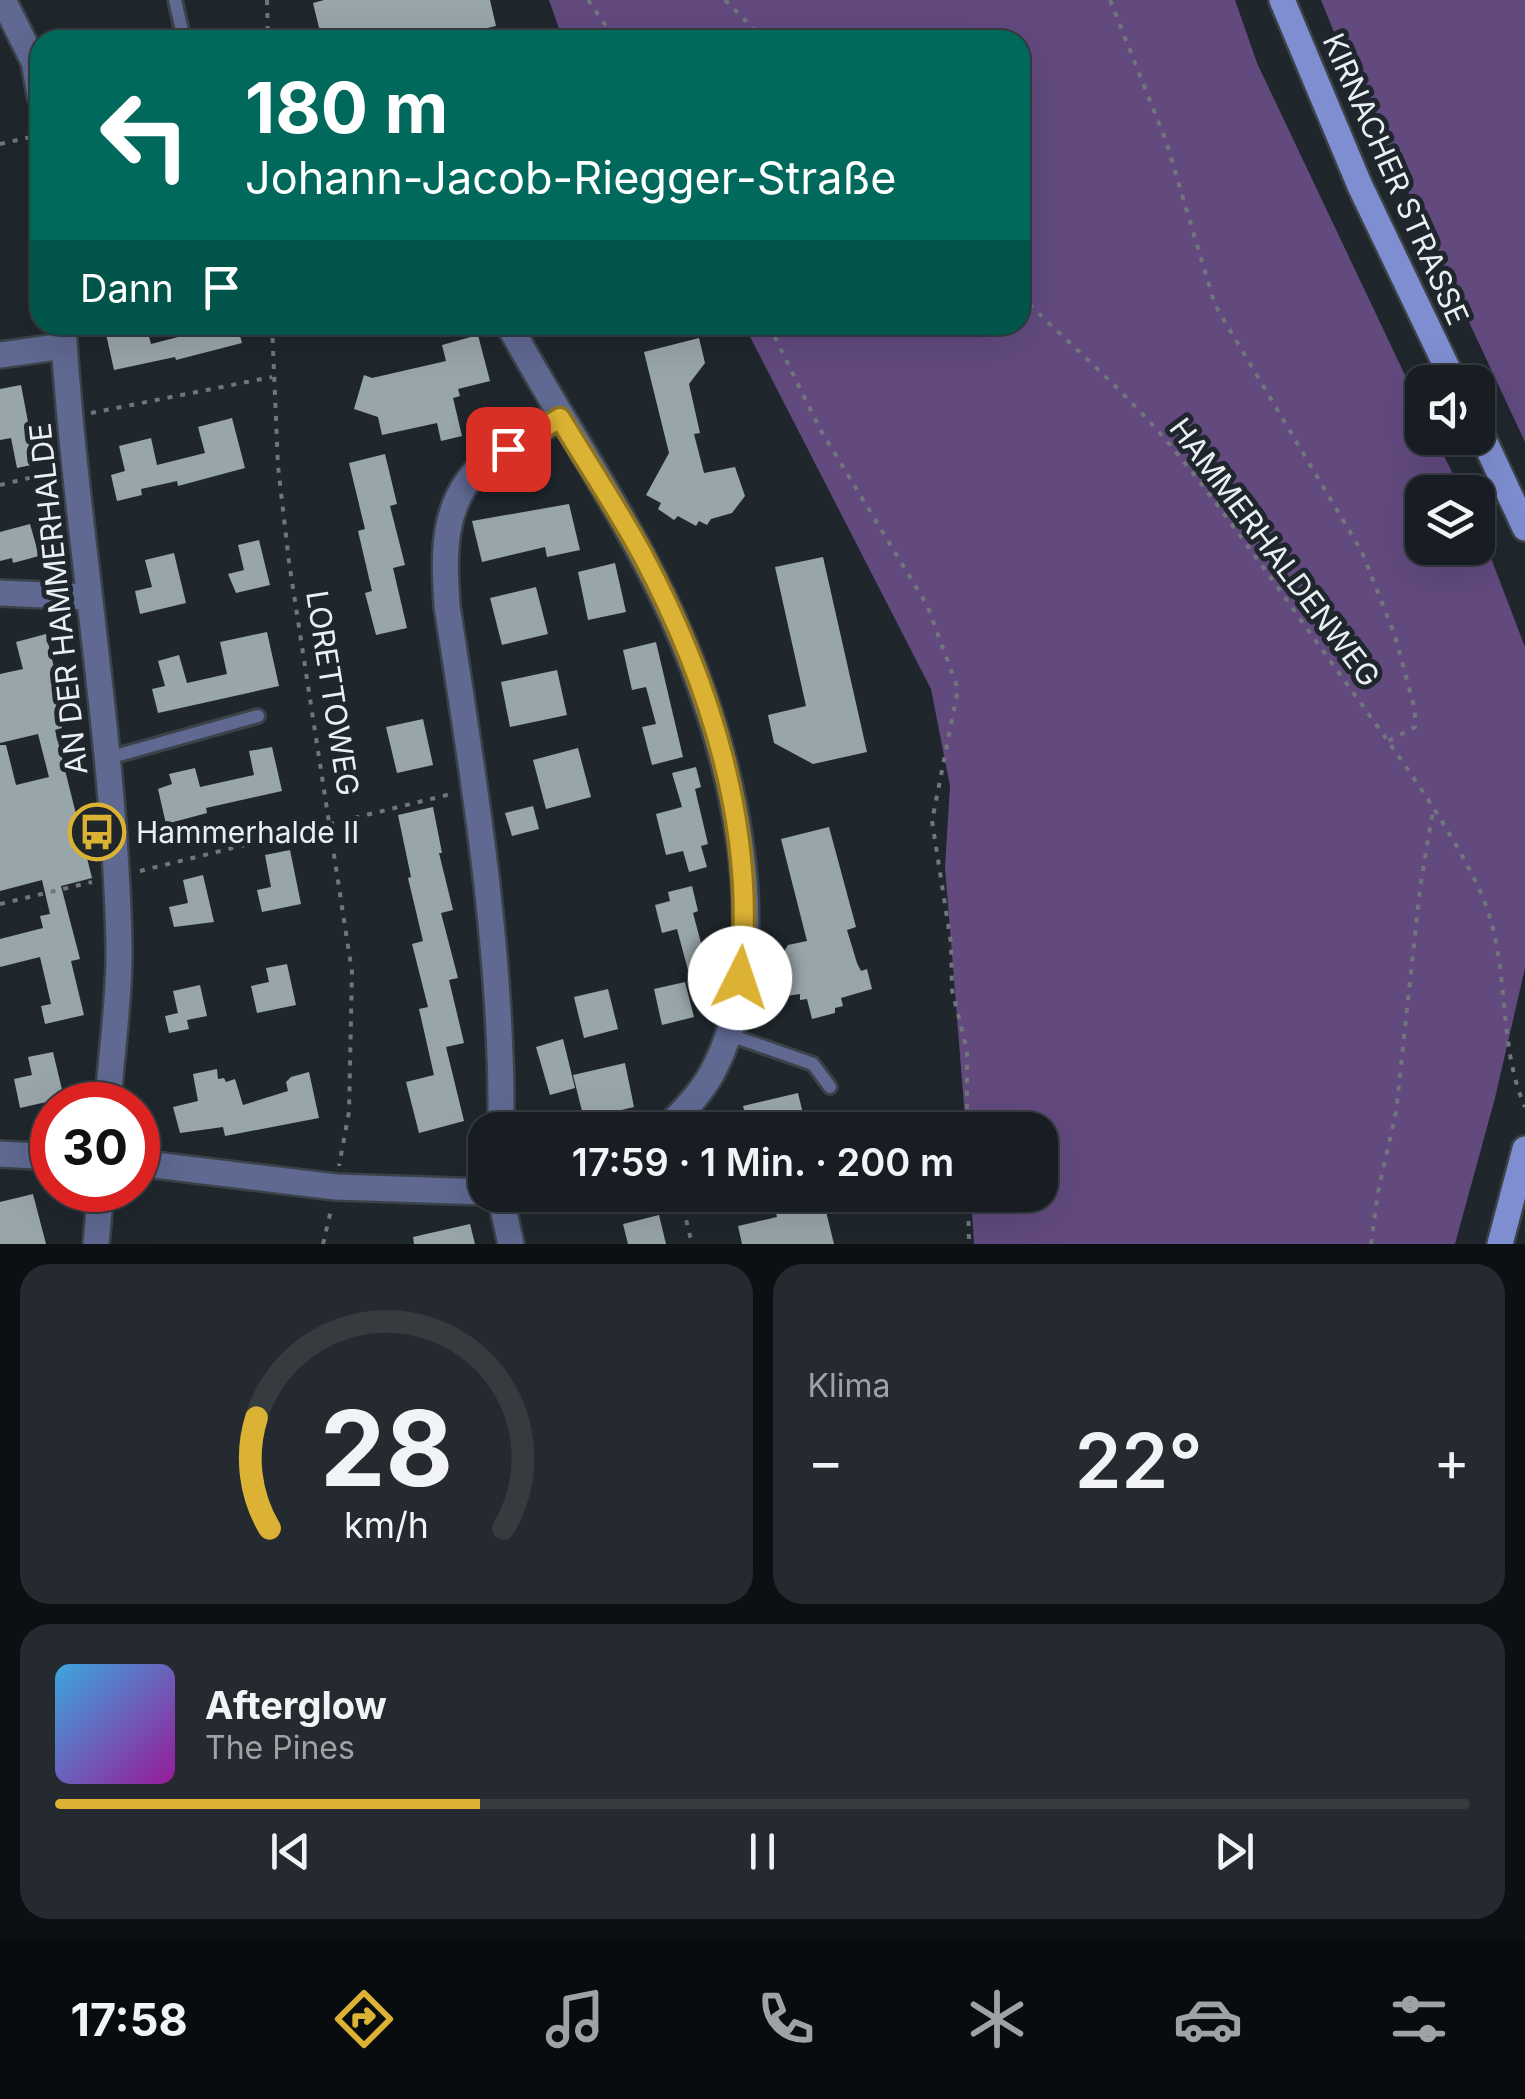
<!DOCTYPE html>
<html lang="de">
<meta charset="utf-8">
<style>
body{margin:0;font-family:Inter,sans-serif;background:#242a2f;color:#f1f3f6;height:100vh;display:flex;flex-direction:column;font-size:38px;white-space:nowrap}
*{box-sizing:border-box;margin:0}
p{font-size:32px;color:#9ea2a5}
.icon{flex:none;width:55px;height:55px;fill:none;stroke:currentColor;stroke-width:2;stroke-linecap:round;stroke-linejoin:round}
.map{position:relative;height:1244px;overflow:hidden}
.sheet{display:flex;flex-direction:column;gap:20px;padding:20px;background:#0d1013;flex:1}
.sheet>*{flex:none}
.top-card{position:absolute;left:30px;top:30px;width:1000px;height:305px;border-radius:30px;box-shadow:0 10px 40px #0002,0 0 0 2px #363b40;background:#00695c;color:#fff;overflow:hidden}
.buttons{position:absolute;left:1405px;top:365px;display:grid;gap:20px}
.buttons a{display:grid;place-items:center;width:90px;height:90px;border-radius:20px;background:#171d22;box-shadow:0 10px 40px #0002,0 0 0 2px #363b40;font-size:50px}
.speed{position:absolute;left:30px;top:1082px;display:flex;gap:20px;font-size:50px;font-weight:700;text-align:center}
.speed>*{display:grid;place-content:center;width:130px;height:130px;border-radius:50%;background:#171d22;box-shadow:0 10px 40px #0002,0 0 0 2px #363b40;line-height:1}
.speed .limit{border:15px solid #d22;background:#fff;color:#111}
.pin{position:absolute;display:grid;place-items:center;width:85px;height:85px;color:#fff;margin:-42px;border-radius:20px;box-shadow:0 5px 15px #0006}
.me{position:absolute;width:110px;margin:-55px;rotate:4deg;stroke-linejoin:round;filter:drop-shadow(0 0 8px #0008)}
.turn{display:flex;align-items:center;gap:35px;height:210px;padding:0 50px;font-size:45px}
.turn .icon{width:130px;height:130px;stroke-width:2.5}
.turn b{display:block;font-size:70px;line-height:85px}
.then{display:flex;align-items:center;height:95px;padding:0 50px;background:#0003;gap:20px;font-size:38px}
.big{font-size:75px;font-weight:600;line-height:1.1}
.sheet .widget{flex:1;display:flex;flex-direction:column;justify-content:center;gap:15px;min-width:0;padding:0 35px;border-radius:30px;background:#242a2f}
.sheet .dial{align-items:center;gap:0}
.dial svg{height:260px;overflow:visible;fill:none;stroke:#363b40;stroke-width:7;stroke-linecap:round;text-anchor:middle}
.dial text{fill:#f1f3f6;stroke:none}
.song{display:flex;align-items:center;gap:30px}
.cover{width:120px;height:120px;border-radius:15px;background:linear-gradient(135deg,hsl(200 70% 55%),hsl(300 70% 35%))}
.played{height:10px;border-radius:5px;background:linear-gradient(90deg,#dbb233 30%,#363b40 30%)}
.keys{display:flex;justify-content:space-around;direction:ltr}
.heat{display:flex;justify-content:space-between;align-items:center;font-size:55px;direction:ltr}
.sheet .tiles{flex:1;display:grid;gap:20px;grid-template-columns:1fr 1fr}
.widget:last-child{grid-column:span 2}
.trip{position:absolute;left:468px;top:1112px;width:590px;height:100px;border-radius:30px;background:#171d22;box-shadow:0 10px 40px #0002,0 0 0 2px #363b40;font-weight:600;line-height:100px;text-align:center}
.menu{display:flex;height:160px;justify-content:space-around;align-items:center;background:#090c0e;color:#9ea2a5}
.menu .icon{width:70px;height:70px}
.menu .on{color:#dbb233}
.menu b{font-size:45px;color:#f1f3f6}
.map>svg:first-child{display:block}
</style>
<div class="map">
<svg width="1525" height="1244" viewBox="0 0 1525 1244">
<rect width="100%" height="100%" fill="#1f272d"/>
<path fill="#624a7f" d="M 549,0 L 1235,0 L 1257,63 L 1422,411 L 1422,438 L 1435,438 L 1462,492 L 1422,492 L 1422,548 L 1478,548 L 1478,524 L 1525,647 L 1525,968 L 1495,1098 L 1455,1244 L 974,1244 L 971,1195 L 1040,1195 L 1040,1130 L 966,1130 L 945,867 L 950,786 L 931,689 L 744,325 L 1020,325 L 1020,40 L 563,40 Z
M 1321,0 L 1525,0 L 1525,442 L 1336,37 Z"/>
<path fill="#99a6a9" d="M 324,0 L 490,0 L 496,26 L 434,40 L 322,40 L 313,3 Z
M 104,325 L 146,325 L 151,344 L 186,335 L 192,325 L 237,325 L 242,343 L 176,360 L 175,357 L 114,370 Z
M 478,335 L 490,381 L 458,389 L 460,396 L 453,398 L 462,436 L 441,441 L 437,423 L 382,435 L 378,417 L 354,409 L 364,375 L 372,378 L 446,361 L 442,345 Z
M 699,338 L 705,363 L 689,384 L 700,433 L 694,434 L 704,473 L 735,467 L 745,496 L 732,513 L 711,519 L 707,525 L 699,521 L 696,526 L 678,516 L 674,520 L 658,509 L 661,503 L 646,495 L 669,453 L 644,352 Z
M 21,385 L 36,464 L 17,468 L 11,438 L 0,440 L 0,389 Z
M 232,418 L 245,468 L 178,486 L 177,481 L 141,489 L 142,495 L 117,501 L 111,475 L 125,471 L 119,446 L 151,438 L 157,465 L 205,453 L 198,427 Z
M 385,454 L 397,504 L 390,506 L 405,565 L 393,568 L 407,628 L 376,635 L 365,593 L 372,591 L 358,531 L 365,529 L 349,463 Z
M 569,504 L 580,550 L 547,557 L 545,547 L 482,562 L 472,521 Z
M 30,524 L 39,556 L 13,563 L 12,558 L 0,561 L 0,532 Z
M 259,540 L 270,585 L 236,593 L 228,574 L 244,570 L 238,545 Z
M 174,553 L 186,603 L 140,614 L 135,591 L 152,587 L 145,560 Z
M 823,557 L 867,752 L 813,764 L 774,743 L 768,715 L 806,706 L 775,567 Z
M 615,563 L 626,612 L 588,620 L 578,572 Z
M 536,587 L 548,634 L 502,645 L 490,598 Z
M 267,632 L 279,686 L 158,713 L 152,689 L 165,686 L 158,661 L 179,655 L 187,683 L 227,674 L 220,642 Z
M 46,634 L 57,680 L 51,681 L 62,728 L 55,730 L 92,878 L 61,886 L 80,959 L 71,961 L 84,1015 L 45,1024 L 41,1006 L 51,1004 L 40,957 L 0,967 L 0,939 L 43,928 L 40,916 L 50,914 L 42,880 L 0,891 L 0,745 L 6,745 L 16,785 L 49,777 L 38,734 L 0,743 L 0,674 L 23,669 L 16,642 Z
M 656,642 L 683,757 L 652,765 L 642,727 L 656,724 L 646,687 L 632,690 L 623,650 Z
M 557,670 L 567,715 L 510,727 L 501,682 Z
M 423,719 L 433,765 L 397,773 L 386,727 Z
M 272,747 L 282,791 L 206,808 L 207,813 L 166,824 L 158,789 L 172,784 L 169,774 L 195,768 L 200,787 L 254,775 L 249,751 Z
M 578,748 L 591,797 L 546,809 L 533,760 Z
M 696,767 L 701,787 L 695,789 L 708,844 L 701,846 L 707,867 L 689,872 L 683,851 L 666,855 L 656,814 L 682,807 L 672,773 Z
M 533,806 L 539,829 L 512,836 L 505,813 Z
M 433,807 L 442,853 L 439,853 L 453,910 L 441,913 L 458,978 L 449,980 L 464,1043 L 446,1047 L 464,1121 L 419,1133 L 406,1082 L 434,1075 L 419,1009 L 428,1007 L 412,944 L 423,941 L 408,878 L 411,877 L 398,815 Z
M 829,827 L 856,927 L 847,930 L 857,963 L 861,971 L 867,969 L 872,989 L 841,998 L 843,1006 L 835,1008 L 835,1013 L 812,1019 L 807,999 L 800,1000 L 800,994 L 787,996 L 778,961 L 788,945 L 807,941 L 781,839 Z
M 290,850 L 301,904 L 262,912 L 257,890 L 271,887 L 265,855 Z
M 203,875 L 214,922 L 174,927 L 169,907 L 188,903 L 183,880 Z
M 692,886 L 698,911 L 693,913 L 708,969 L 689,974 L 677,929 L 662,933 L 655,905 L 670,901 L 668,892 Z
M 287,964 L 296,1005 L 257,1013 L 251,986 L 269,982 L 266,968 Z
M 685,982 L 694,1017 L 662,1025 L 654,989 Z
M 200,985 L 207,1016 L 187,1020 L 189,1029 L 169,1033 L 165,1016 L 178,1013 L 173,991 Z
M 608,989 L 618,1029 L 584,1038 L 574,997 Z
M 563,1039 L 575,1088 L 550,1095 L 536,1047 Z
M 53,1052 L 64,1098 L 20,1108 L 14,1079 L 32,1075 L 28,1057 Z
M 625,1063 L 634,1107 L 584,1119 L 573,1075 Z
M 217,1069 L 218,1079 L 224,1078 L 226,1082 L 235,1079 L 243,1105 L 288,1091 L 286,1082 L 291,1077 L 309,1072 L 319,1118 L 225,1136 L 223,1127 L 180,1133 L 173,1107 L 198,1101 L 193,1074 Z
M 798,1093 L 807,1130 L 749,1130 L 743,1106 Z
M 33,1194 L 46,1244 L 0,1244 L 0,1202 Z
M 772,1195 L 822,1195 L 834,1244 L 742,1244 L 738,1226 L 777,1217 Z
M 659,1215 L 666,1244 L 628,1244 L 623,1224 Z
M 470,1224 L 475,1244 L 414,1244 L 413,1237 Z"/>
<g fill="none" stroke-linecap="round" stroke-linejoin="round">
<g stroke="#3b4349" stroke-width="18">
<path id="service" d="M 175,0 L 184,40
M 108,758 L 258,716
M 727,1034 L 813,1064 L 830,1087"/>
</g>
<g stroke="#3b4349" stroke-width="30">
<path id="minor" d="M 3,0 L 34,62 L 40,95
M 63,325 C 75,532 115,738 119,946 C 120,998 111,1053 108,1105
M 509,325 C 562,422 626,515 672,616 C 729,742 780,934 716,1065 C 704,1091 684,1110 665,1130
M 0,355 L 64,346
M 0,593 L 88,597
M 501,1130 C 503,953 474,780 447,606 C 444,556 441,505 480,467 C 499,448 536,432 560,418
M 0,1154 L 52,1157
M 138,1163 L 336,1187 L 485,1192
M 500,1195 L 511,1244
M 96,1244 L 101,1190"/>
</g>
<g stroke="#3b4349" stroke-width="30">
<path id="secondary" d="M 1282,0 L 1360,186 L 1454,382
M 1478,427 L 1525,528
M 1500,1244 L 1525,1149"/>
</g>
<path stroke="#70767c" stroke-width="4" stroke-dasharray="5 8" stroke-linecap="butt" d="M 267,0 L 268,40
M 588,0 L 616,40
M 725,0 L 765,40
M 1110,0 L 1166,141 L 1215,305 L 1362,552 L 1395,636 L 1415,710 L 1415,727 L 1388,741
M 460,34 L 462,40
M 0,144 L 40,135
M 1020,295 C 1068,343 1127,393 1170,445 C 1231,519 1285,599 1342,677 C 1389,743 1447,819 1481,893 C 1512,964 1496,1041 1525,1107
M 272,325 L 278,466 L 289,562 L 352,972 L 349,1112 L 339,1166
M 769,325 L 820,429 L 927,605 L 958,689 L 932,821 L 951,943 L 952,990 L 967,1050 L 967,1130
M 91,413 L 272,377
M 0,485 L 54,472
M 140,871 L 451,794
M 0,904 L 92,882
M 680,1195 L 692,1244
M 968,1195 L 969,1244
M 323,1244 L 331,1210
M 1371,1244 L 1378,1192 L 1396,1112 L 1420,888 L 1433,810"/>
<use href="#service" stroke="#5f6992" stroke-width="12"/>
<use href="#minor" stroke="#5f6992" stroke-width="25"/>
<use href="#secondary" stroke="#7f8ed1" stroke-width="25"/>
</g>
<g fill="none" stroke-linecap="round" stroke-linejoin="round">
<g stroke="#8e7421" stroke-width="25">
<path id="route" d="M 508,449 L 560,418 C 587,463 617,508 642,554 C 710,682 758,832 740,978"/>
</g>
<use href="#route" stroke="#dbb233" stroke-width="18"/>
</g>
<defs>
<g id="bus-ring" transform="scale(2.875)"><circle r="9.5" fill="#1f272d" stroke="#dbb233" stroke-width="1.5"/><path d="M-5-6H5V4H4V6H2V4H-2V6H-4V4H-5ZM-3.5-4V0h7V-4ZM-3.5 1.2v1.5H-2V1.2ZM2 1.2v1.5H3.5V1.2Z" fill="#dbb233"/></g>
</defs>
<g fill-rule="evenodd">
<use href="#bus-ring" x="97" y="832"/>
</g>
<g text-anchor="middle" dominant-baseline="central" stroke-width="10" stroke-linejoin="round" paint-order="stroke">
<g font-size="30" fill="#eaeff4" stroke="#1f272d">
<text transform="translate(1396 179) rotate(66)">KIRNACHER STRASSE</text>
<text transform="translate(1275 552) rotate(53)">HAMMERHALDENWEG</text>
<text transform="translate(58 599) rotate(-96)">AN DER HAMMERHALDE</text>
<text transform="translate(333 693) rotate(81)">LORETTOWEG</text>
</g>
<g font-size="30" fill="#eaeff4" stroke="#1f272d" text-anchor="start">
<text x="136" y="832">Hammerhalde II</text>
</g>
</g>
</svg>
<div class="buttons">
<a><svg class="icon" aria-label="sound" viewBox="0 0 24 24"><path d="M4 9h4l5-4v14l-5-4H4zM17 9q2 3 0 6"/></svg></a>
<a><svg class="icon" aria-label="layers" viewBox="0 0 24 24"><path d="M12 4l9 5-9 5-9-5zM3 14l9 5 9-5"/></svg></a>
</div>
<div class="speed"><div class="limit">30</div></div>
<div class="pin" style="left:508px;top:449px;background:#d93025"><svg class="icon" aria-label="arrive" viewBox="0 0 24 24"><path d="M6 21V4h12l-3 4 3 4H6"/></svg></div>
<svg class="me" style="left:740px;top:978px" viewBox="-20 -20 40 40"><circle r="19" fill="#fff"/><path d="M0-13L10 11 0 6-10 11z" fill="#dbb233"/></svg>
<div class="trip">17:59 · 1 Min. · 200 m</div>
<div class="top-card">
<div class="turn"><svg class="icon" aria-label="left" viewBox="0 0 24 24"><path d="M17 20v-9H6M10 6l-5 5 5 5"/></svg><div><b>180 m</b>Johann-Jacob-Riegger-Straße</div></div>
<div class="then">Dann<svg class="icon" aria-label="arrive" viewBox="0 0 24 24"><path d="M6 21V4h12l-3 4 3 4H6"/></svg></div>
</div>
</div>
<section class="sheet">
<div class="tiles">
<div class="widget dial"><svg viewBox="0 0 100 80">
<path d="M14 69A42 42 0 1 1 86 69"/>
<path d="M14 69A42 42 0 0 1 10 35" stroke="#dbb233"/>
<text x="50" y="56" font-size="32" font-weight="700">28</text>
<text x="50" y="72" font-size="11">km/h</text>
</svg></div>
<div class="widget"><p>Klima</p>
<div class="heat"><a>−</a><b class="big">22°</b><a>+</a></div>
</div>
<div class="widget">
<div class="song"><i class="cover"></i><div><b>Afterglow</b><p>The Pines</p></div></div>
<div class="played"></div>
<div class="keys"><svg class="icon" aria-label="previous" viewBox="0 0 24 24"><path d="M18 5L8 12l10 7zM5 5v14"/></svg><svg class="icon" aria-label="pause" viewBox="0 0 24 24"><path d="M8 5v14M16 5v14"/></svg><svg class="icon" aria-label="next" viewBox="0 0 24 24"><path d="M6 5l10 7-10 7zM19 5v14"/></svg></div>
</div>
</div>
</section>
<nav class="menu">
<b>17:58</b>
<svg class="icon on" aria-label="directions" viewBox="0 0 24 24"><path d="M12 3l9 9-9 9-9-9zM9 14v-3h6M13 9l2 2-2 2"/></svg>
<svg class="icon" aria-label="music" viewBox="0 0 24 24"><path d="M9 18V5l10-2v13"/><circle cx="6" cy="18" r="3"/><circle cx="16" cy="16" r="3"/></svg>
<svg class="icon" aria-label="phone" viewBox="0 0 24 24"><path d="M5 4h4l2 5-3 2q2 4 5 5l2-3 5 2v4C11 20 4 13 5 4z"/></svg>
<svg class="icon" aria-label="climate" viewBox="0 0 24 24"><path d="M12 3v18M4 7l16 10M4 17L20 7"/></svg>
<svg class="icon" aria-label="car" viewBox="0 0 24 24"><path d="M5 17H2v-5l4-1 3-4h7l3 4 3 1v5h-3M9 17h6M6 11h13"/><circle cx="7" cy="17" r="2"/><circle cx="17" cy="17" r="2"/></svg>
<svg class="icon" aria-label="filters" viewBox="0 0 24 24"><path d="M4 7h16M4 17h16"/><circle cx="9" cy="7" r="2"/><circle cx="15" cy="17" r="2"/></svg>
</nav>
